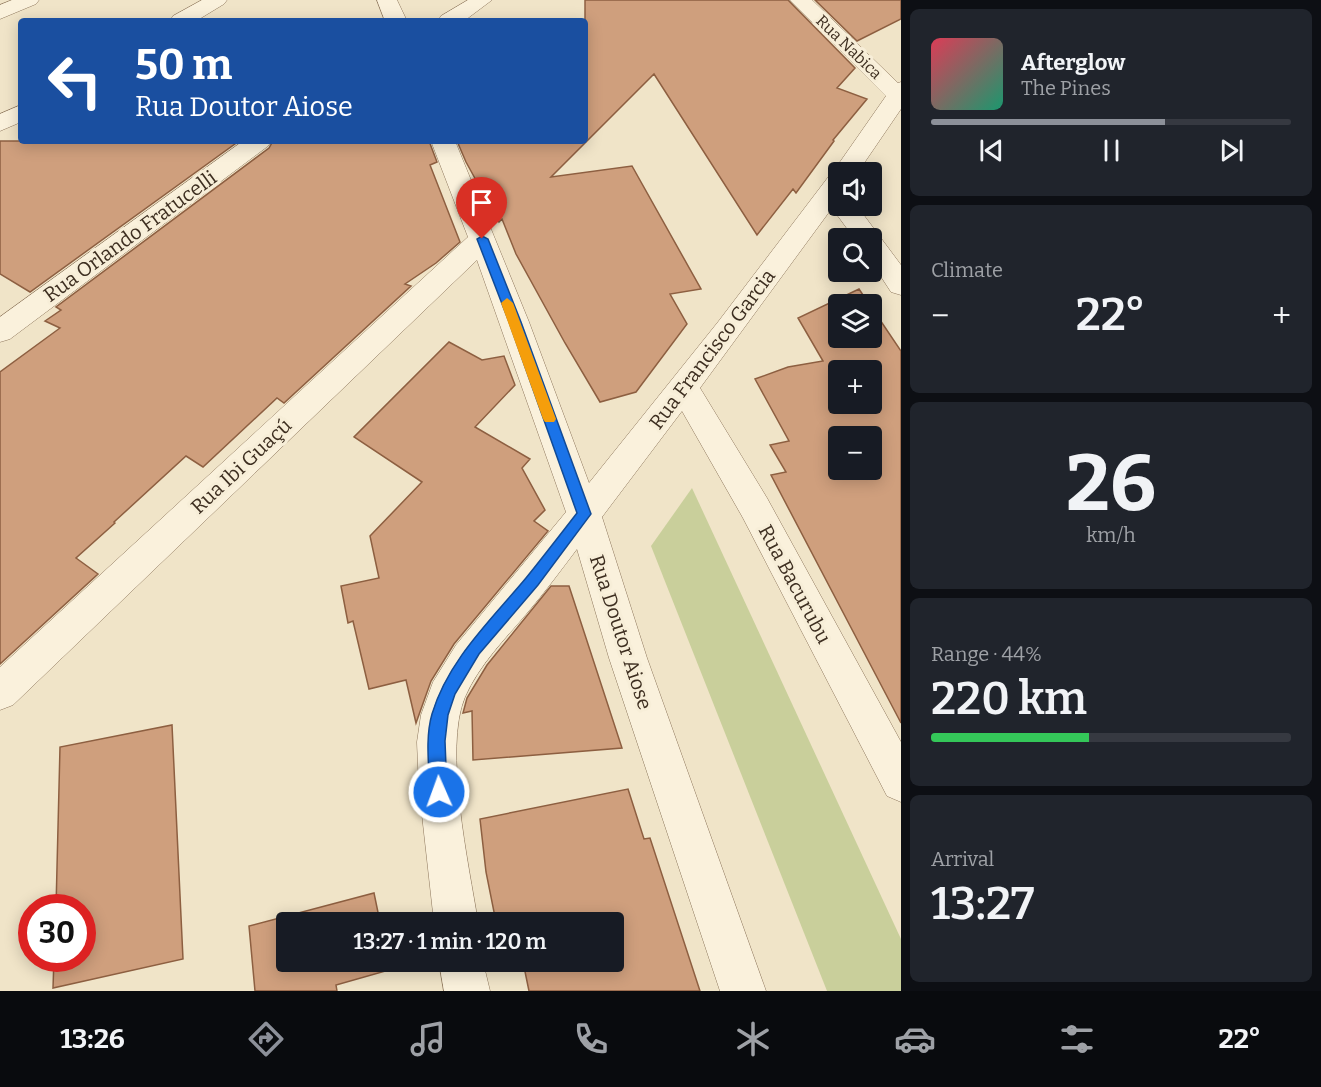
<!DOCTYPE html>
<meta charset="utf-8">
<style>
body{margin:0;font-family:Bitter,serif;background:#20242c;color:#f1f3f6;height:100vh;display:flex;flex-direction:column;font-size:22px;white-space:nowrap}
*{box-sizing:border-box;margin:0}
p{font-size:20px;color:#9ea1a6}
.icon{flex:none;width:33px;height:33px;fill:none;stroke:currentColor;stroke-width:2;stroke-linecap:round;stroke-linejoin:round}
.map{position:relative;flex:1;overflow:hidden}
.details{display:flex;flex-direction:column;gap:9px;padding:9px;background:#0d0f14;width:420px}
.details>*{flex:none}
.hud{position:absolute;left:18px;top:18px;width:570px;height:126px;border-radius:6px;box-shadow:0 3px 15px #0003;background:#1a4fa0;color:#fff;overflow:hidden}
.tools{position:absolute;left:828px;top:162px;display:grid;gap:12px}
.tools a{display:grid;place-items:center;width:54px;height:54px;border-radius:6px;background:#171b24;box-shadow:0 3px 15px #0003;font-size:30px}
.speed{position:absolute;left:18px;top:894px;display:flex;gap:12px;font-size:30px;font-weight:700;text-align:center}
.speed>*{display:grid;place-content:center;width:78px;height:78px;border-radius:50%;background:#171b24;box-shadow:0 3px 15px #0003;line-height:1}
.speed .limit{border:9px solid #d22;background:#fff;color:#111}
.pin{position:absolute;display:grid;place-items:center;width:51px;height:51px;color:#fff;margin:-62px -26px;border-radius:50% 50% 50% 0;rotate:-45deg;box-shadow:0 0 6px #0007}
.pin .icon{rotate:45deg}
.me{position:absolute;width:66px;margin:-33px;rotate:358deg;stroke-linejoin:round;filter:drop-shadow(0 0 4px #0008)}
.turn{display:flex;align-items:center;gap:21px;height:126px;padding:0 18px;font-size:27px}
.turn .icon{width:78px;height:78px;stroke-width:2.5}
.turn b{display:block;font-size:42px;line-height:51px}
.big{font-size:45px;font-weight:600;line-height:1.1}
.details .widget{flex:1;display:flex;flex-direction:column;justify-content:center;gap:9px;min-width:0;padding:0 21px;border-radius:9px;background:#20242c}
.details .dial{align-items:center;gap:0}
.dial b{font-size:78px;line-height:1}
.song{display:flex;align-items:center;gap:18px}
.cover{width:72px;height:72px;border-radius:9px;background:linear-gradient(135deg,hsl(350 70% 55%),hsl(160 70% 35%))}
.played{height:6px;border-radius:3px;background:linear-gradient(90deg,#8c9099 65%,#363941 65%)}
.keys{display:flex;justify-content:space-around;direction:ltr}
.heat{display:flex;justify-content:space-between;align-items:center;font-size:33px;direction:ltr}
.charge{height:9px;border-radius:4px;background:linear-gradient(90deg,#34c759 44%,#363941 0)}
.trip{position:absolute;left:276px;top:912px;width:348px;height:60px;border-radius:6px;background:#171b24;box-shadow:0 3px 15px #0003;font-weight:600;line-height:60px;text-align:center}
.tab-bar{display:flex;height:96px;justify-content:space-around;align-items:center;background:#090b0e;color:#9ea1a6}
.tab-bar .icon{width:42px;height:42px}
.tab-bar .selected{color:#8c9099}
.tab-bar b{font-size:27px;color:#f1f3f6}
main{display:flex;flex:1;min-height:0}
.map>svg:first-child{display:block}
</style>
<main>
<div class="map">
<svg width="901" height="991" viewBox="0 0 901 991">
<rect width="100%" height="100%" fill="#f0e4c8"/>
<path fill="#c9cf9b" d="M 692,488 L 901,939 L 901,991 L 827,991 L 651,546 Z"/>
<path fill="#cf9f7d" stroke="#8d5f41" stroke-width="1.5" fill-rule="evenodd" d="M 585,0 L 788,0 L 855,68 L 837,88 L 867,99 L 833,140 L 834,141 L 796,193 L 793,189 L 757,235 L 654,74 L 551,177 L 632,166 L 701,289 L 670,294 L 687,324 L 636,392 L 600,402 L 565,343 L 516,254 L 502,219 L 499,222 L 466,162 L 457,141 L 585,141 Z
M 815,0 L 901,0 L 901,19 L 857,41 Z
M 0,141 L 239,141 L 30,292 L 0,274 Z
M 273,141 L 429,141 L 437,162 L 430,165 L 460,242 L 436,263 L 405,284 L 411,286 L 284,403 L 277,398 L 203,467 L 186,456 L 114,522 L 115,523 L 76,558 L 98,574 L 0,664 L 0,372 L 60,328 L 45,321 L 61,310 L 56,307 L 269,148 Z
M 859,289 L 869,304 L 838,304 L 838,338 L 872,338 L 872,308 L 901,351 L 901,723 L 771,475 L 786,472 L 770,445 L 789,441 L 755,379 L 788,367 L 823,361 L 798,318 ZM 838,370 L 872,370 L 872,404 L 838,404 ZM 838,436 L 872,436 L 872,470 L 838,470 Z
M 449,342 L 482,360 L 504,356 L 515,385 L 475,427 L 530,459 L 522,468 L 545,510 L 534,521 L 548,531 L 454,644 L 431,681 L 416,723 L 406,680 L 369,689 L 353,621 L 348,623 L 341,586 L 379,578 L 370,536 L 422,482 L 354,437 Z
M 551,586 L 569,586 L 622,748 L 473,760 L 472,711 L 463,713 L 467,698 L 487,665 Z
M 172,725 L 183,959 L 53,988 L 54,958 L 82,958 L 82,908 L 56,908 L 60,747 Z
M 628,789 L 644,839 L 650,838 L 700,991 L 529,991 L 523,962 L 614,962 L 614,922 L 496,922 L 486,872 L 480,819 Z
M 374,893 L 380,922 L 286,922 L 286,962 L 388,962 L 389,970 L 336,985 L 337,991 L 255,991 L 249,926 Z"/>
<g fill="none" stroke-linecap="round" stroke-linejoin="round">
<g stroke="#8d765c" stroke-width="1">
<path id="minor" d="M 12,0 L 39,0 L 36,4 L 0,19 L 0,5 Z
M 202,0 L 227,0 L 224,4 L 196,21 L 170,21 L 173,16 Z
M 377,0 L 397,0 L 407,21 L 385,21 Z
M 468,0 L 492,0 L 464,21 L 438,21 L 441,16 Z
M 790,0 L 812,0 L 898,83 L 901,82 L 901,109 L 858,172 L 838,172 L 838,206 L 857,206 L 901,265 L 901,295 L 891,292 L 872,263 L 872,238 L 854,238 L 832,208 L 700,388 L 767,498 L 901,742 L 901,802 L 887,796 L 743,518 L 682,411 L 602,517 L 647,658 L 766,991 L 720,991 L 609,658 L 577,549 C 561,570 545,592 527,613 C 505,639 479,665 465,697 C 443,749 469,865 478,922 L 434,922 L 419,788 L 417,742 L 421,715 L 433,682 L 456,645 L 566,512 L 477,260 L 13,705 L 0,710 L 0,667 L 468,237 L 431,141 L 455,141 L 529,322 L 589,483 L 718,322 L 829,176 L 835,175 L 833,172 L 886,96 Z
M 21,105 L 21,122 L 0,131 L 0,114 Z
M 243,141 L 271,141 L 268,146 L 10,339 L 0,342 L 0,317 Z
M 439,962 L 483,962 L 490,991 L 444,991 Z"/>
</g>
<use href="#minor" fill="#faf1dc" fill-rule="evenodd"/>
</g>
<path fill="#1a73e8" stroke="#114b97" stroke-width="1.5" d="M 482,236 L 488,239 L 521,322 L 591,514 L 538,585 L 479,654 L 455,694 L 448,715 L 445,741 L 447,792 L 444,797 L 439,800 L 433,797 L 430,792 C 429,766 425,738 432,714 C 448,660 491,620 526,578 C 543,557 560,535 577,513 L 509,322 L 477,239 Z"/>
<path fill="#f59e0b" d="M 507,298 L 513,303 L 556,419 L 554,422 L 545,422 L 543,419 L 501,303 Z"/>
<g text-anchor="middle" dominant-baseline="central" stroke-width="6" stroke-linejoin="round" paint-order="stroke">
<g font-size="16" fill="#3d2e20" stroke="#f7eed8">
<text transform="translate(849 47) rotate(44)">Rua Nabica</text>
</g>
<g font-size="20" fill="#3d2e20" stroke="#f7eed8">
<text transform="translate(130 236) rotate(-36)">Rua Orlando Fratucelli</text>
<text transform="translate(712 349) rotate(-53)">Rua Francisco Garcia</text>
<text transform="translate(241 466) rotate(-43)">Rua Ibi Guaçú</text>
<text transform="translate(795 584) rotate(62)">Rua Bacurubu</text>
<text transform="translate(621 632) rotate(72)">Rua Doutor Aiose</text>
</g>
</g>
</svg>
<div class="tools">
<a><svg class="icon" aria-label="sound" viewBox="0 0 24 24"><path d="M4 9h4l5-4v14l-5-4H4zM17 9q2 3 0 6"/></svg></a>
<a><svg class="icon" aria-label="search" viewBox="0 0 24 24"><circle cx="10" cy="10" r="6"/><path d="M15 15l6 6"/></svg></a>
<a><svg class="icon" aria-label="layers" viewBox="0 0 24 24"><path d="M12 4l9 5-9 5-9-5zM3 14l9 5 9-5"/></svg></a>
<a>+</a>
<a>−</a>
</div>
<div class="speed"><div class="limit">30</div></div>
<div class="pin" style="left:482px;top:239px;background:#d93025"><svg class="icon" aria-label="arrive" viewBox="0 0 24 24"><path d="M6 21V4h12l-3 4 3 4H6"/></svg></div>
<svg class="me" style="left:439px;top:792px" viewBox="-20 -20 40 40"><circle r="17" fill="#1a73e8" stroke="#fff" stroke-width="3"/><path d="M0-11L8 9 0 5-8 9z" fill="#fff"/></svg>
<div class="trip">13:27 · 1 min · 120 m</div>
<div class="hud">
<div class="turn"><svg class="icon" aria-label="left" viewBox="0 0 24 24"><path d="M17 20v-9H6M10 6l-5 5 5 5"/></svg><div><b>50 m</b>Rua Doutor Aiose</div></div>
</div>
</div>
<section class="details">
<div class="widget">
<div class="song"><i class="cover"></i><div><b>Afterglow</b><p>The Pines</p></div></div>
<div class="played"></div>
<div class="keys"><svg class="icon" aria-label="previous" viewBox="0 0 24 24"><path d="M18 5L8 12l10 7zM5 5v14"/></svg><svg class="icon" aria-label="pause" viewBox="0 0 24 24"><path d="M8 5v14M16 5v14"/></svg><svg class="icon" aria-label="next" viewBox="0 0 24 24"><path d="M6 5l10 7-10 7zM19 5v14"/></svg></div>
</div>
<div class="widget"><p>Climate</p>
<div class="heat"><a>−</a><b class="big">22°</b><a>+</a></div>
</div>
<div class="widget dial"><b>26</b><p>km/h</p></div>
<div class="widget"><p>Range · 44%</p><b class="big">220 km</b><div class="charge"></div></div>
<div class="widget"><p>Arrival</p><b class="big">13:27</b></div>
</section>
</main>
<nav class="tab-bar">
<b>13:26</b>
<svg class="icon selected" aria-label="directions" viewBox="0 0 24 24"><path d="M12 3l9 9-9 9-9-9zM9 14v-3h6M13 9l2 2-2 2"/></svg>
<svg class="icon" aria-label="music" viewBox="0 0 24 24"><path d="M9 18V5l10-2v13"/><circle cx="6" cy="18" r="3"/><circle cx="16" cy="16" r="3"/></svg>
<svg class="icon" aria-label="phone" viewBox="0 0 24 24"><path d="M5 4h4l2 5-3 2q2 4 5 5l2-3 5 2v4C11 20 4 13 5 4z"/></svg>
<svg class="icon" aria-label="climate" viewBox="0 0 24 24"><path d="M12 3v18M4 7l16 10M4 17L20 7"/></svg>
<svg class="icon" aria-label="car" viewBox="0 0 24 24"><path d="M5 17H2v-5l4-1 3-4h7l3 4 3 1v5h-3M9 17h6M6 11h13"/><circle cx="7" cy="17" r="2"/><circle cx="17" cy="17" r="2"/></svg>
<svg class="icon" aria-label="filters" viewBox="0 0 24 24"><path d="M4 7h16M4 17h16"/><circle cx="9" cy="7" r="2"/><circle cx="15" cy="17" r="2"/></svg>
<b>22°</b>
</nav>
